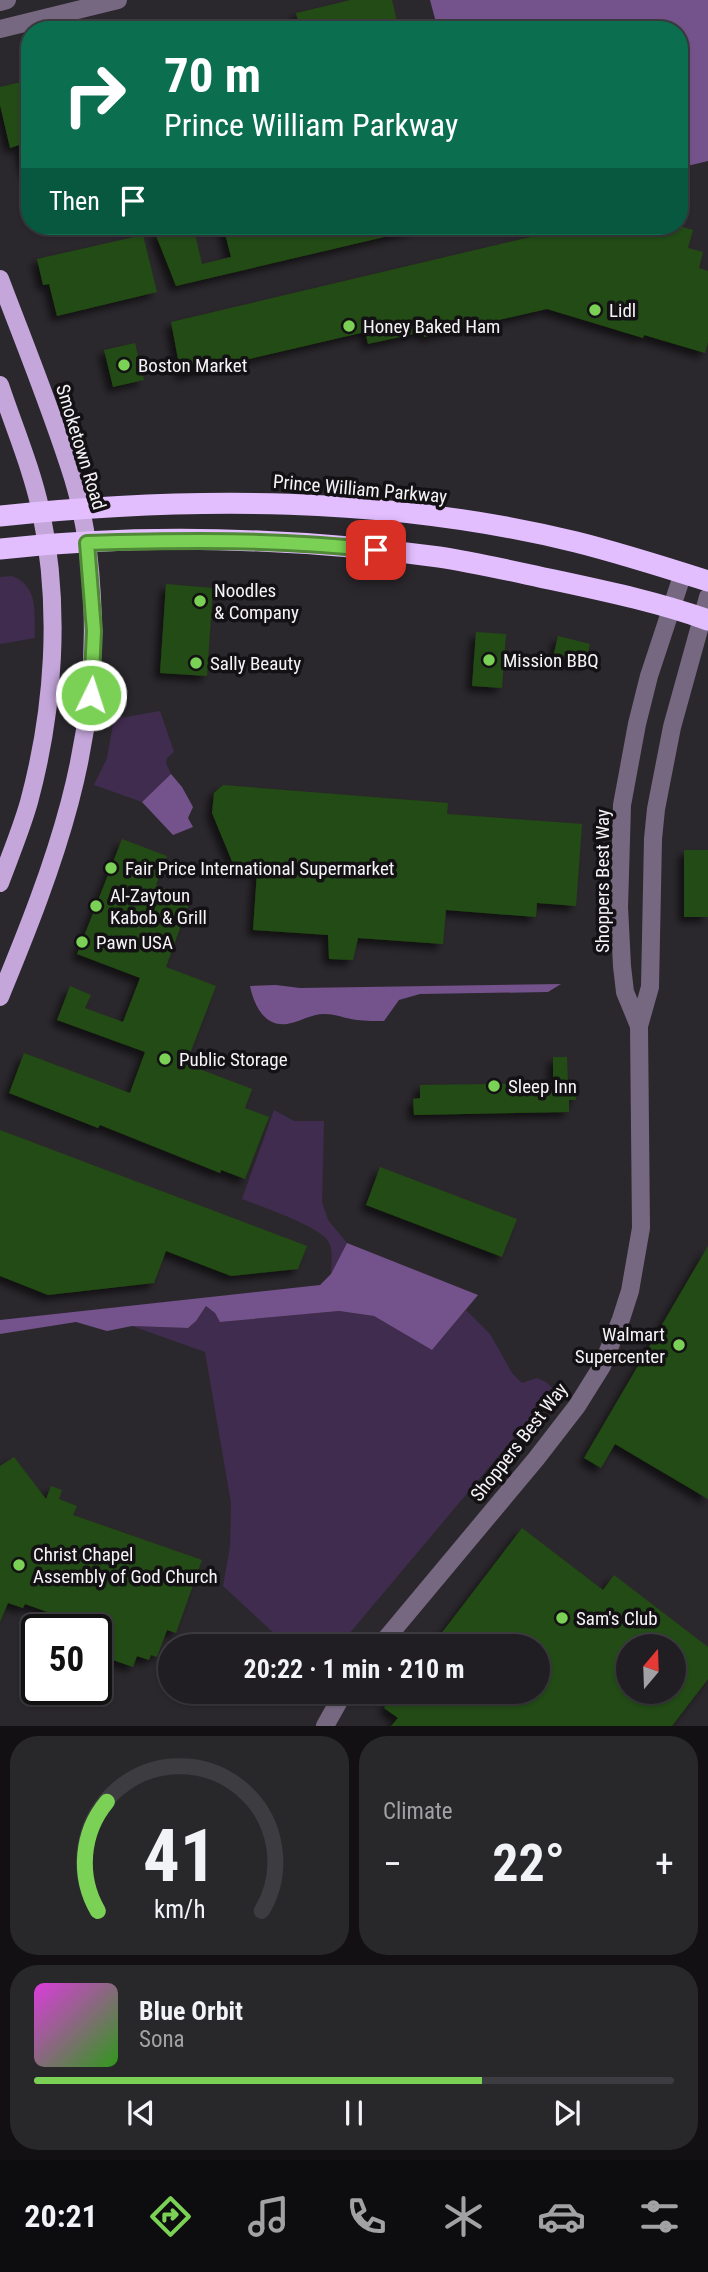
<!DOCTYPE html>
<meta charset="utf-8">
<style>
body{margin:0;font-family:"Roboto Condensed",sans-serif;background:#28272a;color:#f1f3f6;height:100vh;display:flex;flex-direction:column;font-size:26px;white-space:nowrap}
*{box-sizing:border-box;margin:0}
p{font-size:23px;color:#a2a2a5}
.icon{flex:none;width:38px;height:38px;fill:none;stroke:currentColor;stroke-width:2;stroke-linecap:round;stroke-linejoin:round}
.map{position:relative;height:1726px;overflow:hidden}
.drawer{display:flex;flex-direction:column;gap:10px;padding:10px;background:#121013;flex:1}
.drawer>*{flex:none}
.top-card{position:absolute;left:21px;top:21px;width:667px;height:214px;border-radius:28px;box-shadow:0 2px 5px #0004,0 0 0 2px #3d3c40;background:#0b6e4f;color:#fff;overflow:hidden}
.needle{width:46px;rotate:19deg}
.tools{position:absolute;left:616px;top:1634px;display:grid;gap:14px}
.tools a{display:grid;place-items:center;width:70px;height:70px;border-radius:50%;background:#201e22;box-shadow:0 2px 5px #0004,0 0 0 2px #3d3c40;font-size:35px}
.speed{position:absolute;left:21px;top:1614px;display:flex;gap:14px;font-size:35px;font-weight:700;text-align:center}
.speed>*{display:grid;place-content:center;width:91px;height:91px;border-radius:50%;background:#201e22;box-shadow:0 2px 5px #0004,0 0 0 2px #3d3c40;line-height:1}
.speed .limit{border:4px solid #111;border-radius:10px;background:#fff;color:#111}
.pin{position:absolute;display:grid;place-items:center;width:60px;height:60px;color:#fff;margin:-30px;border-radius:14px;box-shadow:0 4px 10px #0006}
.me{position:absolute;width:77px;margin:-38px;rotate:4deg;stroke-linejoin:round;filter:drop-shadow(0 0 5px #0008)}
.turn{display:flex;align-items:center;gap:24px;height:147px;padding:0 28px;font-size:32px}
.turn .icon{width:91px;height:91px;stroke-width:2.5}
.turn b{display:block;font-size:49px;line-height:60px}
.then{display:flex;align-items:center;height:66px;padding:0 28px;background:#0003;gap:14px;font-size:26px}
.big{font-size:52px;font-weight:700;line-height:1.1}
.drawer .card{flex:1;display:flex;flex-direction:column;justify-content:center;gap:10px;min-width:0;padding:0 24px;border-radius:28px;background:#28272a}
.drawer .dial{align-items:center;gap:0}
.dial svg{height:182px;overflow:visible;fill:none;stroke:#3d3c40;stroke-width:7;stroke-linecap:round;text-anchor:middle}
.dial text{fill:#f1f3f6;stroke:none}
.song{display:flex;align-items:center;gap:21px}
.cover{width:84px;height:84px;border-radius:10px;background:linear-gradient(135deg,hsl(300 70% 55%),hsl(110 70% 35%))}
.played{height:7px;border-radius:4px;background:linear-gradient(90deg,#7bd155 70%,#3d3c40 70%)}
.keys{display:flex;justify-content:space-around;direction:ltr}
.heat{display:flex;justify-content:space-between;align-items:center;font-size:38px;direction:ltr}
.drawer .tiles{flex:1;display:grid;gap:10px;grid-template-columns:1fr 1fr}
.card:last-child{grid-column:span 2}
.trip{position:absolute;left:158px;top:1634px;width:392px;height:70px;border-radius:35px;background:#201e22;box-shadow:0 2px 5px #0004,0 0 0 2px #3d3c40;font-weight:700;line-height:70px;text-align:center}
.dock{display:flex;height:112px;justify-content:space-around;align-items:center;background:#0d0c0e;color:#a2a2a5}
.dock .icon{width:49px;height:49px}
.dock .on{color:#7bd155}
.dock b{font-size:32px;color:#f1f3f6}
.map>svg:first-child{display:block}
</style>
<div class="map">
<svg width="708" height="1726" viewBox="0 0 708 1726">
<defs>
<filter id="shadow"><feDropShadow dx="-5.5" dy="5.5" stdDeviation="3.5" flood-color="#0009"/></filter>
</defs>
<rect width="100%" height="100%" fill="#2b282d"/>
<path fill="#402c4e" d="M 12,576 C 39,586 34,613 35,638 L 0,644 L 0,577 Z
M 160,711 L 174,752 L 167,758 L 166,763 L 171,774 L 142,802 L 94,785 L 107,758 L 114,719 Z
M 274,1110 L 294,1121 L 324,1121 L 322,1202 L 328,1220 L 347,1243 L 331,1274 C 331,1263 334,1250 328,1241 C 319,1226 260,1206 242,1199 Z
M 206,1306 L 215,1313 L 220,1322 L 339,1311 L 374,1316 L 432,1350 L 466,1310 L 490,1334 L 512,1373 L 522,1383 L 537,1378 L 546,1382 L 554,1390 L 338,1647 L 289,1647 L 223,1586 L 230,1547 L 231,1503 L 205,1352 L 132,1326 L 188,1328 L 196,1321 Z"/>
<path fill="#74528b" d="M 430,0 L 708,0 L 708,161 L 679,168 L 679,30 L 438,30 Z
M 171,774 L 182,787 L 193,807 L 188,818 L 193,827 L 173,835 L 142,802 Z
M 561,984 L 548,992 L 420,994 L 399,1000 L 384,1021 C 375,1021 366,1021 357,1020 C 346,1019 336,1014 324,1014 C 311,1014 300,1022 287,1024 C 264,1027 254,1005 250,986 L 276,985 L 300,988 Z
M 347,1243 L 478,1295 L 432,1350 L 374,1316 L 339,1311 L 220,1322 L 215,1313 L 206,1306 L 196,1321 L 188,1328 L 132,1326 L 107,1331 L 76,1322 L 0,1334 L 0,1320 L 320,1285 L 331,1274 Z"/>
<path fill="#244b12" fill-rule="evenodd" filter="url(#shadow)" d="M 351,0 L 392,0 L 399,30 L 300,30 L 296,13 Z
M 30,80 L 30,173 L 26,173 L 19,145 L 10,148 L 0,105 L 0,87 Z
M 186,226 L 193,226 L 202,264 L 231,257 L 223,226 L 333,226 L 334,231 L 354,226 L 413,226 L 414,230 L 176,286 L 155,233 Z
M 577,226 L 679,226 L 693,230 L 688,248 L 703,252 L 699,268 L 708,271 L 708,342 L 705,353 L 644,335 L 643,338 L 547,309 L 424,337 L 423,332 L 368,344 L 365,332 L 181,375 L 171,322 Z
M 143,235 L 157,292 L 57,316 L 49,284 L 43,285 L 37,259 Z
M 135,343 L 144,380 L 113,387 L 104,350 Z
M 166,584 L 213,588 L 207,676 L 160,673 Z
M 476,632 L 506,634 L 502,688 L 472,686 Z
M 558,636 L 590,644 L 585,664 L 553,657 Z
M 223,785 L 448,803 L 447,814 L 582,824 L 576,906 L 537,903 L 536,917 L 446,910 L 443,944 L 358,938 L 353,960 L 329,959 L 328,935 L 253,930 L 257,872 L 236,871 L 212,813 L 214,793 Z
M 122,839 L 167,856 L 156,885 L 191,898 L 166,967 L 216,986 L 186,1064 L 252,1089 L 245,1108 L 269,1117 L 245,1179 L 221,1170 L 220,1173 L 100,1125 L 98,1128 L 9,1093 L 24,1053 L 130,1093 L 145,1052 L 57,1020 L 70,986 L 91,995 L 85,1008 L 123,1022 L 140,978 L 77,954 Z
M 684,850 L 708,850 L 708,917 L 684,917 Z
M 553,1057 L 567,1057 L 568,1086 L 576,1086 L 576,1100 L 569,1100 L 569,1112 L 414,1115 L 413,1099 L 420,1098 L 420,1085 L 553,1083 Z
M 0,1130 L 307,1246 L 298,1269 L 231,1276 L 166,1251 L 154,1283 L 48,1295 L 0,1276 Z
M 380,1167 L 517,1219 L 502,1257 L 366,1205 Z
M 708,1246 L 708,1499 L 615,1444 L 601,1468 L 584,1458 Z
M 14,1457 L 46,1499 L 51,1486 L 62,1490 L 59,1499 L 77,1506 L 73,1515 L 202,1560 L 176,1633 L 167,1630 L 157,1657 L 151,1655 L 149,1660 L 137,1656 L 133,1667 L 101,1656 L 109,1634 L 25,1604 L 23,1608 L 8,1603 L 0,1622 L 0,1466 Z
M 522,1528 L 603,1590 L 614,1575 L 708,1647 L 708,1679 L 672,1726 L 391,1726 L 398,1718 L 384,1708 L 396,1692 L 537,1692 L 537,1647 L 431,1647 ZM 628,1647 L 674,1647 L 674,1692 L 628,1692 Z"/>
<g fill="none" stroke-linecap="round" stroke-linejoin="round">
<path stroke="#776882" stroke-width="18" d="M 0,2 L 7,0
M 0,29 L 118,0
M 639,1026 L 625,992 L 622,966 L 619,907 L 622,805 L 637,724 L 649,676 L 683,573
M 379,1647 L 536,1459 L 577,1406 L 602,1366 L 621,1319 L 630,1291 L 641,1228 L 639,1026 L 650,987 L 653,839 L 656,809 L 672,727 L 708,597
M 325,1726 L 344,1692"/>
<path stroke="#c4a6db" stroke-width="18" d="M 0,279 C 25,345 52,411 73,478 C 85,517 90,558 92,598 C 100,745 55,864 0,997
M 0,385 C 14,427 32,469 41,512 C 61,608 54,709 29,802 C 21,830 10,856 0,883"/>
<path stroke="#e3beff" stroke-width="21" d="M 0,516 C 191,496 388,496 576,542 C 620,553 664,567 708,581
M 0,549 C 145,533 295,538 439,557 C 478,563 516,572 554,580 C 605,591 658,602 708,620"/>
</g>
<g fill="none" stroke-linecap="round" stroke-linejoin="round">
<g stroke="#508837" stroke-width="18">
<path id="route" d="M 91,695 L 94,631 L 87,543 C 184,540 279,539 376,550"/>
</g>
<use href="#route" stroke="#7bd155" stroke-width="12"/>
</g>
<g fill="#7bd155" stroke="#131114" stroke-width="2.5">
<circle cx="595" cy="310" r="7"/>
<circle cx="349" cy="326" r="7"/>
<circle cx="124" cy="365" r="7"/>
<circle cx="200" cy="601" r="7"/>
<circle cx="489" cy="660" r="7"/>
<circle cx="196" cy="663" r="7"/>
<circle cx="111" cy="868" r="7"/>
<circle cx="96" cy="906" r="7"/>
<circle cx="82" cy="942" r="7"/>
<circle cx="165" cy="1059" r="7"/>
<circle cx="494" cy="1086" r="7"/>
<circle cx="679" cy="1345" r="7"/>
<circle cx="19" cy="1565" r="7"/>
<circle cx="562" cy="1618" r="7"/>
</g>
<g text-anchor="middle" dominant-baseline="central" stroke-width="7" stroke-linejoin="round" paint-order="stroke">
<g font-size="19" fill="#f6f3f7" stroke="#131114" text-anchor="start">
<text x="609" y="310">Lidl</text>
<text x="363" y="326">Honey Baked Ham</text>
<text x="138" y="365">Boston Market</text>
<text x="214" y="590">Noodles<tspan x="214" dy="22">&amp; Company</tspan></text>
<text x="503" y="660">Mission BBQ</text>
<text x="210" y="663">Sally Beauty</text>
<text x="125" y="868">Fair Price International Supermarket</text>
<text x="110" y="895">Al-Zaytoun<tspan x="110" dy="22">Kabob &amp; Grill</tspan></text>
<text x="96" y="942">Pawn USA</text>
<text x="179" y="1059">Public Storage</text>
<text x="508" y="1086">Sleep Inn</text>
<text x="665" y="1334" text-anchor="end">Walmart<tspan x="665" dy="22">Supercenter</tspan></text>
<text x="33" y="1554">Christ Chapel<tspan x="33" dy="22">Assembly of God Church</tspan></text>
<text x="576" y="1618">Sam's Club</text>
</g>
<g font-size="19" fill="#f6f3f7" stroke="#131114">
<text transform="translate(81 447) rotate(73)">Smoketown Road</text>
<text transform="translate(360 489) rotate(5)">Prince William Parkway</text>
<text transform="translate(602 881) rotate(-90)">Shoppers Best Way</text>
<text transform="translate(519 1442) rotate(-52)">Shoppers Best Way</text>
</g>
</g>
</svg>
<div class="tools">
<a><svg class="needle" viewBox="-14 -14 28 28"><path d="M0-13l5 13h-10z" fill="#e53935"/><path d="M0 13l5-13h-10z" fill="#a2a2a5"/></svg></a>
</div>
<div class="speed"><div class="limit">50</div></div>
<div class="pin" style="left:376px;top:550px;background:#d93025"><svg class="icon" aria-label="arrive" viewBox="0 0 24 24"><path d="M6 21V4h12l-3 4 3 4H6"/></svg></div>
<svg class="me" style="left:91px;top:695px" viewBox="-20 -20 40 40"><circle r="17" fill="#7bd155" stroke="#fff" stroke-width="3"/><path d="M0-11L8 9 0 5-8 9z" fill="#fff"/></svg>
<div class="trip">20:22 · 1 min · 210 m</div>
<div class="top-card">
<div class="turn"><svg class="icon" aria-label="right" viewBox="0 0 24 24"><path d="M7 20v-9h11M14 6l5 5-5 5"/></svg><div><b>70 m</b>Prince William Parkway</div></div>
<div class="then">Then<svg class="icon" aria-label="arrive" viewBox="0 0 24 24"><path d="M6 21V4h12l-3 4 3 4H6"/></svg></div>
</div>
</div>
<section class="drawer">
<div class="tiles">
<div class="card dial"><svg viewBox="0 0 100 80">
<path d="M14 69A42 42 0 1 1 86 69"/>
<path d="M14 69A42 42 0 0 1 18 21" stroke="#7bd155"/>
<text x="50" y="56" font-size="32" font-weight="700">41</text>
<text x="50" y="72" font-size="11">km/h</text>
</svg></div>
<div class="card"><p>Climate</p>
<div class="heat"><a>−</a><b class="big">22°</b><a>+</a></div>
</div>
<div class="card">
<div class="song"><i class="cover"></i><div><b>Blue Orbit</b><p>Sona</p></div></div>
<div class="played"></div>
<div class="keys"><svg class="icon" aria-label="previous" viewBox="0 0 24 24"><path d="M18 5L8 12l10 7zM5 5v14"/></svg><svg class="icon" aria-label="pause" viewBox="0 0 24 24"><path d="M8 5v14M16 5v14"/></svg><svg class="icon" aria-label="next" viewBox="0 0 24 24"><path d="M6 5l10 7-10 7zM19 5v14"/></svg></div>
</div>
</div>
</section>
<nav class="dock">
<b>20:21</b>
<svg class="icon on" aria-label="directions" viewBox="0 0 24 24"><path d="M12 3l9 9-9 9-9-9zM9 14v-3h6M13 9l2 2-2 2"/></svg>
<svg class="icon" aria-label="music" viewBox="0 0 24 24"><path d="M9 18V5l10-2v13"/><circle cx="6" cy="18" r="3"/><circle cx="16" cy="16" r="3"/></svg>
<svg class="icon" aria-label="phone" viewBox="0 0 24 24"><path d="M5 4h4l2 5-3 2q2 4 5 5l2-3 5 2v4C11 20 4 13 5 4z"/></svg>
<svg class="icon" aria-label="climate" viewBox="0 0 24 24"><path d="M12 3v18M4 7l16 10M4 17L20 7"/></svg>
<svg class="icon" aria-label="car" viewBox="0 0 24 24"><path d="M5 17H2v-5l4-1 3-4h7l3 4 3 1v5h-3M9 17h6M6 11h13"/><circle cx="7" cy="17" r="2"/><circle cx="17" cy="17" r="2"/></svg>
<svg class="icon" aria-label="filters" viewBox="0 0 24 24"><path d="M4 7h16M4 17h16"/><circle cx="9" cy="7" r="2"/><circle cx="15" cy="17" r="2"/></svg>
</nav>
